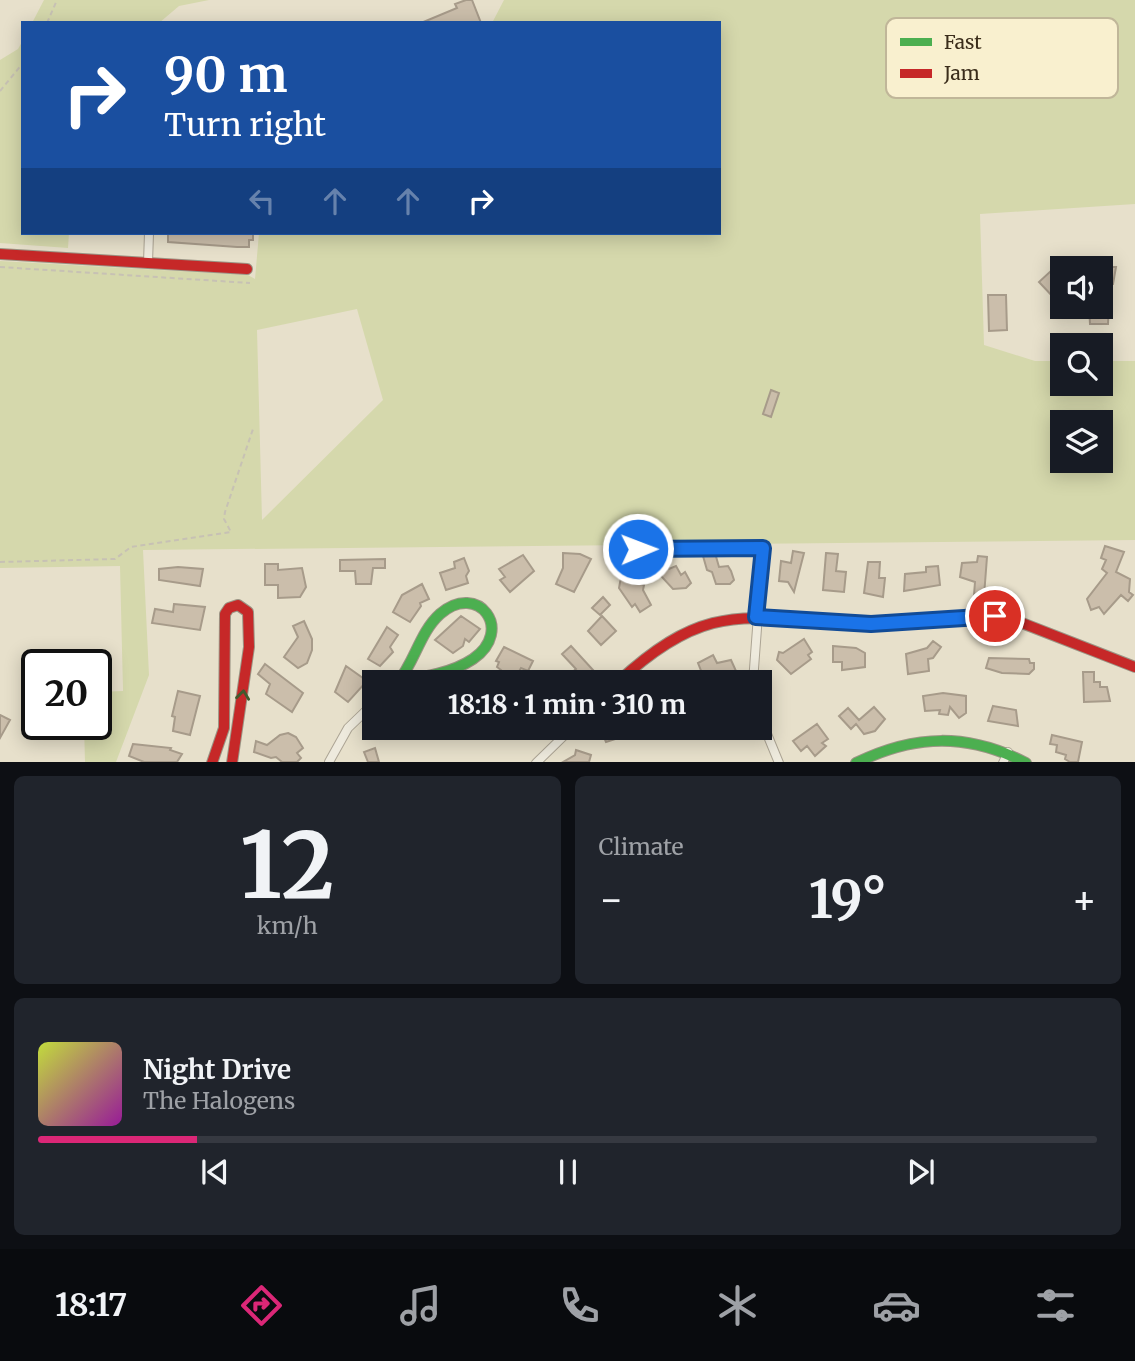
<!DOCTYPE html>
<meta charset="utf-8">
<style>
body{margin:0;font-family:Merriweather,serif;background:#20242c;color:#f1f3f6;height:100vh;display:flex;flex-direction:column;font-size:26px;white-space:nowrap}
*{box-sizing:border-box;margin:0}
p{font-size:23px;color:#9ea1a6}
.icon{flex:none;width:38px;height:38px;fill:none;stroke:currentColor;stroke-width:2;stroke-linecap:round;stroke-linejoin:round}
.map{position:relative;height:762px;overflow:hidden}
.details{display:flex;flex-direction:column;gap:14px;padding:14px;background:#0d0f14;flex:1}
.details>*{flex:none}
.banner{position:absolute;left:21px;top:21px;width:700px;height:214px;border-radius:0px;box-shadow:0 4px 18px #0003;background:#1a4fa0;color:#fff;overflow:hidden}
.fabs{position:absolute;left:1050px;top:256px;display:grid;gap:14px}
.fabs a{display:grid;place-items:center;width:63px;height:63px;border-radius:0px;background:#171b24;box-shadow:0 4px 18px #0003;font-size:35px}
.speed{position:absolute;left:21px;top:649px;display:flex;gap:14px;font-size:35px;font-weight:700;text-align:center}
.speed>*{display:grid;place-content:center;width:91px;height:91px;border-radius:50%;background:#171b24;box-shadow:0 4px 18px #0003;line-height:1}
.speed .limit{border:4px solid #111;border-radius:10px;background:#fff;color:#111}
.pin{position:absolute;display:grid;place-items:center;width:60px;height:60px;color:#fff;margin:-30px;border:4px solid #fff;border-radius:50%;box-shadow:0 2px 7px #0007}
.me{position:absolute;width:77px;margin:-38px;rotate:89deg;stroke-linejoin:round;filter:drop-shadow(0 0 5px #0008)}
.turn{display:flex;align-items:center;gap:24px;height:147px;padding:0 28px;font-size:32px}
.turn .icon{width:91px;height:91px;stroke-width:2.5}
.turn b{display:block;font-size:49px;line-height:60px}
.lanes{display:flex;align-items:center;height:66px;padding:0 28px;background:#0003;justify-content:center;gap:35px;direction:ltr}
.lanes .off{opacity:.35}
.big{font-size:52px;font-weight:700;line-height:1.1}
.details .widget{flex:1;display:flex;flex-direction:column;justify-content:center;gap:10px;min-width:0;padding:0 24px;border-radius:10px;background:#20242c}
.details .dial{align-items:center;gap:0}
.dial b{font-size:91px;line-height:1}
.song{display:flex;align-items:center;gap:21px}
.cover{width:84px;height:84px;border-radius:10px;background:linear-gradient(135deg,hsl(70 70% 55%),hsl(300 70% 35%))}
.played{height:7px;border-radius:4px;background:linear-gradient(90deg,#db2777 15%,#363941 15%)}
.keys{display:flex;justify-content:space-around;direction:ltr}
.heat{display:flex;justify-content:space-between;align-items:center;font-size:38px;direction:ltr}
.details .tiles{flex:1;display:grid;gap:14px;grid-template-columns:1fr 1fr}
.widget:last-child{grid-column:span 2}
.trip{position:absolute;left:362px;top:670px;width:410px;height:70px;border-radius:0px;background:#171b24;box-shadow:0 4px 18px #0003;font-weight:700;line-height:70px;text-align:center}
.tab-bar{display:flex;height:112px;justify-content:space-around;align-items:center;background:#090b0e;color:#9ea1a6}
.tab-bar .icon{width:49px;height:49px}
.tab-bar .active{color:#db2777}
.tab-bar b{font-size:32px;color:#f1f3f6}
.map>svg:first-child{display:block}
</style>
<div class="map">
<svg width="1135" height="763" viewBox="0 0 1135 763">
<rect width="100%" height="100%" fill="#e7e0cb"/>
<path fill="#d5d8ac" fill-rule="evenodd" d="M 44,0 L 209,0 L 179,6 L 159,23 L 32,23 Z
M 504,0 L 1135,0 L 1135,204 L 980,214 L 984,345 L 1035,361 L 1062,361 L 1062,383 L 1101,383 L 1101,361 L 1135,361 L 1135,540 L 143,550 L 149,675 L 116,762 L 85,762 L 84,725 L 96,724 L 96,692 L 123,691 L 120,566 L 0,568 L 0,261 L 248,275 L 255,279 L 259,233 L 719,233 L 719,23 L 492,23 ZM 357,309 L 383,400 L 262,520 L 257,330 ZM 1062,422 L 1101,422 L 1101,460 L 1062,460 Z
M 23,40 L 23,233 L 69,233 L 68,248 L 0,243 L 0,60 L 18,49 Z"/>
<path fill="#cbbeab" stroke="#a79b8a" stroke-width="2" d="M 466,0 L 472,0 L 481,23 L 421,23 L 457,8 L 455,4 Z
M 168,233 L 253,233 L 253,240 L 249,240 L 249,247 L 237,247 L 168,242 Z
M 1101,267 L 1116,267 L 1113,284 L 1105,284 L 1109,300 L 1108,324 L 1090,324 L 1089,306 L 1101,306 Z
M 1053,269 L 1062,277 L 1062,299 L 1055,299 L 1039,282 Z
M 988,295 L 1006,295 L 1007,330 L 989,331 Z
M 771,390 L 779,393 L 771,417 L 763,414 Z
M 1105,546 L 1124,552 L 1116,572 L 1130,579 L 1129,592 L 1133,595 L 1128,601 L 1121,595 L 1104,614 L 1099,607 L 1091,610 L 1087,599 L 1107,573 L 1102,569 L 1106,560 L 1101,558 Z
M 793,551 L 804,553 L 794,592 L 788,582 L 779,581 L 781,561 L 791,563 Z
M 563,553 L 580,554 L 591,559 L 574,592 L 556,584 L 563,568 Z
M 715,553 L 719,567 L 728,566 L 731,571 L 734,580 L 730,584 L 716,584 L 712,572 L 707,570 L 703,556 Z
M 826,553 L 838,554 L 836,571 L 846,572 L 844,592 L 823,590 Z
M 523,555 L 534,571 L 510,592 L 500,580 L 505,577 L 499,569 Z
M 663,555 L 669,569 L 676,566 L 681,575 L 685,572 L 691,583 L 686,588 L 673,589 L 661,576 L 652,560 Z
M 978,556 L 987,557 L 984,596 L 974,595 L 975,582 L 960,577 L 962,563 L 977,562 Z
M 464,558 L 469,571 L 466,576 L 468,583 L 446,590 L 440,573 L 455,568 L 454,562 Z
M 385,559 L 385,568 L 373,568 L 371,584 L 356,584 L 355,571 L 340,571 L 340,560 Z
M 868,562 L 880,562 L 879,578 L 885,578 L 883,597 L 864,593 Z
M 265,564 L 278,564 L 278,570 L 302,568 L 306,587 L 300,597 L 278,598 L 278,585 L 265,585 Z
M 938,566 L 940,585 L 904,591 L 905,574 L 926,572 L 926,567 Z
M 178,567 L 203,569 L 200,586 L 159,580 L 159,569 Z
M 622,572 L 635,576 L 634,581 L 644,585 L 643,590 L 651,605 L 640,612 L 635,604 L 632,607 L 619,588 Z
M 422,584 L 429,599 L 420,603 L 421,606 L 410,622 L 393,612 L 402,595 Z
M 603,597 L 610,605 L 600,615 L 592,608 Z
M 174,604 L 205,607 L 200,630 L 152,623 L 155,609 L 173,612 Z
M 461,616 L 480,629 L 469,642 L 465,639 L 463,646 L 453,653 L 435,640 Z
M 602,616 L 616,631 L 601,645 L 588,631 Z
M 304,621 L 312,639 L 312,650 L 307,663 L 298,668 L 284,657 L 298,637 L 293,626 Z
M 387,627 L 398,635 L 390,647 L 393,652 L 380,666 L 368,659 Z
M 804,639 L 812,652 L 808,655 L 811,659 L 791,674 L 777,660 L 779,652 L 783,653 Z
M 933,641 L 941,647 L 933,658 L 928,659 L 929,671 L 908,674 L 906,654 L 927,648 Z
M 571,646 L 593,670 L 591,672 L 597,678 L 592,682 L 561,682 L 576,669 L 562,654 Z
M 833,646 L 856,648 L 865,653 L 865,667 L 842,670 L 842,662 L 833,662 Z
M 504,647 L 533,661 L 528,671 L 521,668 L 516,677 L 500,673 L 501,670 L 497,667 L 499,662 L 496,661 Z
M 713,655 L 717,663 L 731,660 L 736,671 L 725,676 L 722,682 L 713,682 L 710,675 L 704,678 L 698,663 Z
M 989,658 L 1029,659 L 1030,663 L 1034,663 L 1034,669 L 1029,674 L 1002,673 L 986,668 Z
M 265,664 L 303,693 L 292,712 L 266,694 L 270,684 L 258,674 Z
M 346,666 L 367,681 L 348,702 L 335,692 Z
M 1083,672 L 1094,672 L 1094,682 L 1100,682 L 1100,687 L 1107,687 L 1110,701 L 1084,702 Z
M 178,691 L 200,696 L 190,735 L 173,731 L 175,717 L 172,716 Z
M 943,693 L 966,696 L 966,713 L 959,718 L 950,707 L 948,715 L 939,714 L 940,710 L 925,711 L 923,696 Z
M 993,706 L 1016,710 L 1018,726 L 988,721 Z
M 874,707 L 885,719 L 875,731 L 864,734 L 856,724 L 851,729 L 839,716 L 848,708 L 859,720 Z
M 0,715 L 10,720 L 0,738 Z
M 817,724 L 828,739 L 822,743 L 826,746 L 815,756 L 807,746 L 801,751 L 793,741 Z
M 600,728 L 633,728 L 628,735 L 606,742 Z
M 288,733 L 296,737 L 303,748 L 297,753 L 301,758 L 297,762 L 282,762 L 276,757 L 271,758 L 254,752 L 256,741 L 267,745 L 280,735 Z
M 1052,735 L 1082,742 L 1078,762 L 1070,762 L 1065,759 L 1066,755 L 1056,752 L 1057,745 L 1050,744 Z
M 133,744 L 171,748 L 170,750 L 182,754 L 177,762 L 144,762 L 129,756 Z
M 375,748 L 379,762 L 368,762 L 364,752 Z
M 576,750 L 591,755 L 589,762 L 563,762 L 575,755 Z"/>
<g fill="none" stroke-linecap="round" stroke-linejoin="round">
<g stroke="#aca494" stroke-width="5">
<path id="lane" d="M 624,568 L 638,549 L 761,548"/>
</g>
<g stroke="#aca494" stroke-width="10">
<path id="street" d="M 148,263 L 149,233
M 753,682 L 763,548
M 760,717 L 779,763
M 329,762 L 348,728 L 374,703
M 536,763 L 572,728
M 1003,763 L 1008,752"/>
</g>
<g stroke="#9b9484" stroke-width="12">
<path id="fast" d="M 398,682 C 415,661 420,632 440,614 C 478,581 515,630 473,659 C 452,673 425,677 401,680
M 856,763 C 915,734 968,733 1026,763"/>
</g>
<g stroke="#9b9484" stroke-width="12">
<path id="jam" d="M 0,254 L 247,269
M 618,682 C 716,591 756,624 872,624 C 913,624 954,617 995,616 L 1009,618 L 1135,667
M 212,763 L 224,728 L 225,614 L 229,608 L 238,605 L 248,612 L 249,647 L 232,763"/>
</g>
<path stroke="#c7c1b4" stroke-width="2" stroke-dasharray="5 3.5" stroke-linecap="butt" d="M 47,23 L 57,0
M 0,91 L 23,63
M 0,267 L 250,283
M 0,562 L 115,559 L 131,547 L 231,532 L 224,519 L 225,512 L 253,429"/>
<use href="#lane" stroke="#eeeadd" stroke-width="3.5"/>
<use href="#street" stroke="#eeeadd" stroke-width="8"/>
<use href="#fast" stroke="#4caf50" stroke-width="10"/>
<use href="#jam" stroke="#c62828" stroke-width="10"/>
</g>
<defs><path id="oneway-chevron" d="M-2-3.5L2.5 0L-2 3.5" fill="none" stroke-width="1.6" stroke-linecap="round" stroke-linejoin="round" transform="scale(1.75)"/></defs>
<use stroke="#415a2e" href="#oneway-chevron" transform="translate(243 695) rotate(-83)"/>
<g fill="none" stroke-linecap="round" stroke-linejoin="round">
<g stroke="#114b97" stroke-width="18">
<path id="route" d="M 638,549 L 763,548 L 756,617 L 871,624 L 995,616"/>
</g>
<use href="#route" stroke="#1a73e8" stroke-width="12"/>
</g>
<rect x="886" y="18" width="232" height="80" rx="10" fill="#f9f0cf" stroke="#c0b699" stroke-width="2"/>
<rect x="900" y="38" width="32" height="8" fill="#4caf50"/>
<rect x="900" y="69" width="32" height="9" fill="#c62828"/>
<g font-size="19" fill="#3b2d1b">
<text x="944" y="49">Fast</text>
<text x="944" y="80">Jam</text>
</g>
</svg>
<div class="fabs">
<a><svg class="icon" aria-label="sound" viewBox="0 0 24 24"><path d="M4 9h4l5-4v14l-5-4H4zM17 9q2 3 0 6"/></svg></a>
<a><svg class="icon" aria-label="search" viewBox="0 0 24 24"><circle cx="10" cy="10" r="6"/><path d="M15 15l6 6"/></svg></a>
<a><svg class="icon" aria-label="layers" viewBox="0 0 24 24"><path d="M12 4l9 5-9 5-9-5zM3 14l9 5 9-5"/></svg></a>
</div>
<div class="speed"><div class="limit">20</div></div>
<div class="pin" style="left:995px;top:616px;background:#d93025"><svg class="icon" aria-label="arrive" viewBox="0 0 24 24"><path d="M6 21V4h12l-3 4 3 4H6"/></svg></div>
<svg class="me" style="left:638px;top:549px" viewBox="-20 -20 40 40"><circle r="17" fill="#1a73e8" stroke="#fff" stroke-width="3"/><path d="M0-11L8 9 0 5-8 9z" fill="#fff"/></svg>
<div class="trip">18:18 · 1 min · 310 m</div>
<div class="banner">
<div class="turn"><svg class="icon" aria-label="right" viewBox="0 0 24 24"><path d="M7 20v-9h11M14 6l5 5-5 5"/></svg><div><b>90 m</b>Turn right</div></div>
<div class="lanes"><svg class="icon off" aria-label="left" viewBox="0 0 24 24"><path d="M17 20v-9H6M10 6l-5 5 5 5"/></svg><svg class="icon off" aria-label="ahead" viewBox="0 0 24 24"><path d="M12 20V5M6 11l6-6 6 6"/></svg><svg class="icon off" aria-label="ahead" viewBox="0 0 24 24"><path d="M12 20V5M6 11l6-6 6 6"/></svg><svg class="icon" aria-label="right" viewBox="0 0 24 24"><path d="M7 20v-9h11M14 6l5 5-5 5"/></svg></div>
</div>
</div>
<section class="details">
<div class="tiles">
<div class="widget dial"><b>12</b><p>km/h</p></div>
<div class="widget"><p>Climate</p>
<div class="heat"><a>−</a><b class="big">19°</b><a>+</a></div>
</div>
<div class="widget">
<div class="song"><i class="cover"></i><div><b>Night Drive</b><p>The Halogens</p></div></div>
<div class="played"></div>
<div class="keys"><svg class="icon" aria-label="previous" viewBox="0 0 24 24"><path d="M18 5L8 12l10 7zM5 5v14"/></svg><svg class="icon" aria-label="pause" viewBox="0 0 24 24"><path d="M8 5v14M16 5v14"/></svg><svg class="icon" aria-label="next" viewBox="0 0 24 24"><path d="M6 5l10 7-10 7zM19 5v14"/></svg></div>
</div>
</div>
</section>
<nav class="tab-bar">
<b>18:17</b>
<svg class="icon active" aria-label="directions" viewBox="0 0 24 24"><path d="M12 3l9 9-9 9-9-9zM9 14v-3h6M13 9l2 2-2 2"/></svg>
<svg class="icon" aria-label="music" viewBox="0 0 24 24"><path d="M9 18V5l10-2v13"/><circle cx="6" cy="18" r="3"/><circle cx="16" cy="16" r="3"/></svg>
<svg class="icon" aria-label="phone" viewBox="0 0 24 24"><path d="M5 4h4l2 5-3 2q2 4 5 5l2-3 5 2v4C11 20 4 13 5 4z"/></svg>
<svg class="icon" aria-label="climate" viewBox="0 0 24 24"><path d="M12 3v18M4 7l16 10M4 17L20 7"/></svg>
<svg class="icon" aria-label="car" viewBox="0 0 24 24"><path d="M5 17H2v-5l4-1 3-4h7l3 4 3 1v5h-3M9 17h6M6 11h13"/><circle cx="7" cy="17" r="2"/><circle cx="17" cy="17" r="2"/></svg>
<svg class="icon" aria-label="filters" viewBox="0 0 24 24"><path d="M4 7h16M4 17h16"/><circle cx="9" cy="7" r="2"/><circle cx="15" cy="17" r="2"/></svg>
</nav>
